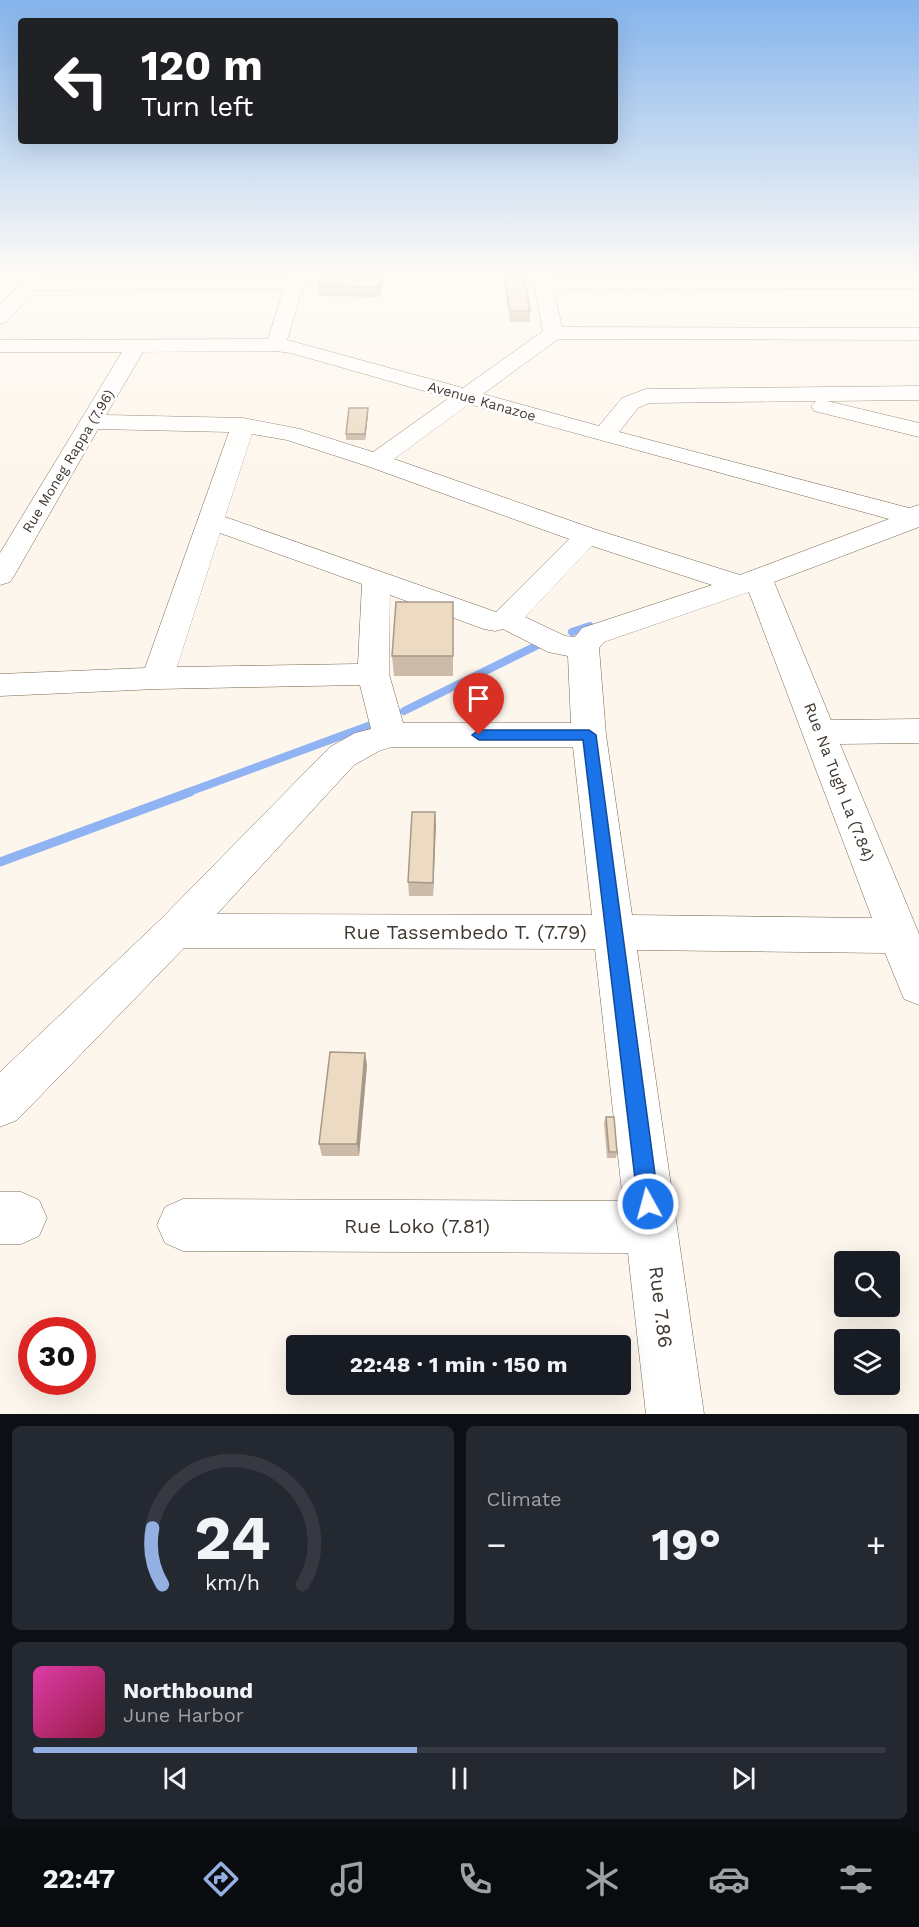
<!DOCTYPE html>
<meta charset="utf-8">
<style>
body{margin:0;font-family:"Work Sans",sans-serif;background:#242831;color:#f1f3f6;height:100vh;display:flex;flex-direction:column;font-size:22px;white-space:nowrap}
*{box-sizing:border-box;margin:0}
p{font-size:20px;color:#9ea1a6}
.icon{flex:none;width:33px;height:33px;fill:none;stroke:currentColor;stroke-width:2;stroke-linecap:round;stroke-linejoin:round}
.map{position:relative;height:1414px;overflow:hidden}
.panel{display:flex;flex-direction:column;gap:12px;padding:12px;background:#0d0f14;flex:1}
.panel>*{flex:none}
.banner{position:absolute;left:18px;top:18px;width:600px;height:126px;border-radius:6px;box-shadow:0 6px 24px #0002;background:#202124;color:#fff;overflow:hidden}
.fabs{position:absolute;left:834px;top:1251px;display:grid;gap:12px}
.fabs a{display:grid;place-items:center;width:66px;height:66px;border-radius:6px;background:#171b24;box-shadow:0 6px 24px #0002;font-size:30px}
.speed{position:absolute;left:18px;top:1317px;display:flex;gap:12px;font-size:30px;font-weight:700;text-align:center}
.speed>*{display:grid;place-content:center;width:78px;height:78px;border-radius:50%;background:#171b24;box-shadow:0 6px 24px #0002;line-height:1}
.speed .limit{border:9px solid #d22;background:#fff;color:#111}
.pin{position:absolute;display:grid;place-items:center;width:51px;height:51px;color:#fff;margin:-62px -26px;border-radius:50% 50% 50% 0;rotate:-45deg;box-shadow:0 0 6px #0007}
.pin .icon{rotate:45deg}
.me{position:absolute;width:66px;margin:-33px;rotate:353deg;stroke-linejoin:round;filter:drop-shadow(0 0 4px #0008)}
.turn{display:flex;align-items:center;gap:21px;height:126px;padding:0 24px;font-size:27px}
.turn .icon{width:78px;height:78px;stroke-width:2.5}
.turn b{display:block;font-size:42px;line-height:51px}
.big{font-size:45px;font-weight:700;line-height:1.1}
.panel .card{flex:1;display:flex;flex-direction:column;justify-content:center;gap:9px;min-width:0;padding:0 21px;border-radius:9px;background:#242831}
.panel .dial{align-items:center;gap:0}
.dial svg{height:156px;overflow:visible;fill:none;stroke:#363941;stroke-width:7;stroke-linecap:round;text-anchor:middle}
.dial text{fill:#f1f3f6;stroke:none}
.song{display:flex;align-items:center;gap:18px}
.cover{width:72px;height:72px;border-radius:9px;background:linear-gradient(135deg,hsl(320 70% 55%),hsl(340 70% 35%))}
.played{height:6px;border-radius:3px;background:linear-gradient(90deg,#94afe2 45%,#363941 45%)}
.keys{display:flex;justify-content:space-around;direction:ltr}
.heat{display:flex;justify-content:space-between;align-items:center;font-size:33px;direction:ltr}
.panel .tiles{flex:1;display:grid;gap:12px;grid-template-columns:1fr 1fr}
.card:last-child{grid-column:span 2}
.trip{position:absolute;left:286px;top:1335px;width:345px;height:60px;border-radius:6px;background:#171b24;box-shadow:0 6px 24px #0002;font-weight:700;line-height:60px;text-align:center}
.menu{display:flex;height:96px;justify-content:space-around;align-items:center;background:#090b0e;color:#9ea1a6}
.menu .icon{width:42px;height:42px}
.menu .selected{color:#94afe2}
.menu b{font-size:27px;color:#f1f3f6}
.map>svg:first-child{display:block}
</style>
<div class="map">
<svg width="919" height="1414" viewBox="0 0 919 1414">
<rect width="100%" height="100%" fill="#fdf6ec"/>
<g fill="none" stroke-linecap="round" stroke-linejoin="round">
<path stroke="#90b4f3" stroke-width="8" d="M 572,632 L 590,626
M 404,711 L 538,645
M 186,793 L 368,726"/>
<path stroke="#90b4f3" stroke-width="9" d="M 0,862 L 190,792"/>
<g stroke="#786853" stroke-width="1">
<path id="minor" d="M 30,273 L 48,273 L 43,280 L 287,279 L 289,273 L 307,273 L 287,340 L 463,388 L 543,331 L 532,273 L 550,273 L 551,279 L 919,278 L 919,288 L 553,289 L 562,327 L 919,328 L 919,340 L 558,339 L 483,394 L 599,426 L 622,398 L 646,389 L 919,386 L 919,400 L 827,401 L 919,423 L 919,437 L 814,411 L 811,406 L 816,401 L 649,403 L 638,408 L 619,432 L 909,508 L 919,505 L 919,527 L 774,582 L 831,720 L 919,719 L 919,743 L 840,744 L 919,934 L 919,1005 L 904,999 L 885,953 L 637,950 L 704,1414 L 646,1414 L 628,1253 L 183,1251 L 165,1243 L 157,1225 L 165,1207 L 183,1199 L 623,1201 L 595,949 L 184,948 L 17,1120 L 0,1127 L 0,1072 L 161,919 L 330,747 L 355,733 L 371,729 L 360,685 L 157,689 L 0,696 L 0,674 L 145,668 L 229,432 L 98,429 L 14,576 L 10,582 L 0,585 L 0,553 L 122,352 L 0,352 L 0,340 L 268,339 L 284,289 L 34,290 L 7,322 L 0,324 L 0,306 ZM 276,351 L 291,353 L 449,398 L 373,452 L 300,429 L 243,418 L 106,415 L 143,352 ZM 469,404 L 889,519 L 740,575 L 597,530 L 394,459 ZM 252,434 L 287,440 L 367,466 L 569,539 L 496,612 L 225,517 ZM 220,533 L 362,584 L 358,664 L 177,667 ZM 592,546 L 712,585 L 582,628 L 575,637 L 565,636 L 525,617 ZM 749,592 L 872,918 L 632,915 L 606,735 L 599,648 L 604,642 ZM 390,595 L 484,629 L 495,631 L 503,629 L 548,652 L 568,656 L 571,723 L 403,723 L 389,674 ZM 391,747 L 573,747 L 592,915 L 217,914 L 354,765 L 379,751 Z
M 0,1192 L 21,1192 L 39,1200 L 47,1218 L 39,1236 L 21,1244 L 0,1244 Z"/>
</g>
<use href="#minor" fill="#fff" fill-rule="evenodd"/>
</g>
<path fill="#ccbba8" d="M 322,273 L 385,273 L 385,274 L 380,297 L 319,296 L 318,286 Z
M 503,273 L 519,273 L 530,311 L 530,322 L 510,322 Z
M 368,414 L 365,440 L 346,440 L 346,434 Z
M 453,602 L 453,676 L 394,676 L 392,656 Z
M 435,812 L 433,896 L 409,896 L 408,882 Z
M 367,1065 L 359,1156 L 322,1156 L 319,1144 Z
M 606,1117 L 617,1152 L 616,1158 L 607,1158 L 604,1123 Z"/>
<path fill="#a69988" d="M 383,273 L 385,273 L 385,274 L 380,297 L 380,287 Z
M 368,408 L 368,414 L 365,440 L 365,434 Z
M 435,812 L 436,826 L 433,896 L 433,883 Z
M 365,1053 L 367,1065 L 359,1156 L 357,1144 Z"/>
<path fill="#eddac3" stroke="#a69988" stroke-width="1.5" d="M 322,273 L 383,273 L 380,287 L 318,286 Z
M 504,273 L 519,273 L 526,286 L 530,311 L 510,311 Z
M 349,408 L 368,408 L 365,434 L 346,434 Z
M 396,602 L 453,602 L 453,656 L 392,656 Z
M 412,812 L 435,812 L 433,883 L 408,882 Z
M 330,1052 L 365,1053 L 357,1144 L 319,1144 Z
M 606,1117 L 614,1117 L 617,1152 L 609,1152 Z"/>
<linearGradient id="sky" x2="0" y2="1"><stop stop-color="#85b4ec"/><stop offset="0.58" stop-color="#fefbf6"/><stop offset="1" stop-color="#fefbf6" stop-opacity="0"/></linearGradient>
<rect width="919" height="471" fill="url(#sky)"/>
<path fill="#1a73e8" stroke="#114b97" stroke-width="1.5" d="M 479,730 L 589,730 L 596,735 L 659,1204 L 656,1211 L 648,1215 L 641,1211 L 638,1204 L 583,740 L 479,740 L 472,735 Z"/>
<g text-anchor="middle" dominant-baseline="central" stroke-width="5" stroke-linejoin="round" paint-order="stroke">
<g font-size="14" fill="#413930" stroke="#fff">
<text transform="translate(482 401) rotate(16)">Avenue Kanazoe</text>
<text transform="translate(68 461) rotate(-59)">Rue Moneg Rappa (7.96)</text>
</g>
<g font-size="16" fill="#413930" stroke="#fff">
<text transform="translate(839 782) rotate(69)">Rue Na Tugh La (7.84)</text>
</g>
<g font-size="20" fill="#413930" stroke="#fff">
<text x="465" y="932">Rue Tassembedo T. (7.79)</text>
<text x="417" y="1226">Rue Loko (7.81)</text>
<text transform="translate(661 1307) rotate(83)">Rue 7.86</text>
</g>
</g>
</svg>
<div class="fabs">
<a><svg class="icon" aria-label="search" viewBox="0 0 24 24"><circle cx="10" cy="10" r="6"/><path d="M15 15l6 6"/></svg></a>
<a><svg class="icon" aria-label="layers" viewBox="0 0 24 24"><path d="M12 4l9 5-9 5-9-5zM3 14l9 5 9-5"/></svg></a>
</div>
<div class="speed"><div class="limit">30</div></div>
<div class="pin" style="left:479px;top:735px;background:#d93025"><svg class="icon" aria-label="arrive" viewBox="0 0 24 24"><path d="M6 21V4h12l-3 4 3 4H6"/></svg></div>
<svg class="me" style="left:648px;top:1204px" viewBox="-20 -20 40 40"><circle r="17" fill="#1a73e8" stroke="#fff" stroke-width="3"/><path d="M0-11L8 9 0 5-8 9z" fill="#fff"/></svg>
<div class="trip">22:48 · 1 min · 150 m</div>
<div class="banner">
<div class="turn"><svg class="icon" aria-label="left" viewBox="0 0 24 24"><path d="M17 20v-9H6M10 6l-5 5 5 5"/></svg><div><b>120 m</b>Turn left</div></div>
</div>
</div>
<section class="panel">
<div class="tiles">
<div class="card dial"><svg viewBox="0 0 100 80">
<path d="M14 69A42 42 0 1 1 86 69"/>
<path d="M14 69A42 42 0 0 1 9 40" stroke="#94afe2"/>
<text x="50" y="56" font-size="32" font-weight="700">24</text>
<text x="50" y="72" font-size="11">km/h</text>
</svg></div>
<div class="card"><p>Climate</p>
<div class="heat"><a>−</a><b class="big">19°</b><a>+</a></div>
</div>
<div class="card">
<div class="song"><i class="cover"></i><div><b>Northbound</b><p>June Harbor</p></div></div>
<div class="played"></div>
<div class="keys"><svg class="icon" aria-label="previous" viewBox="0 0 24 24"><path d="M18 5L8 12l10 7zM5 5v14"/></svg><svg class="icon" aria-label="pause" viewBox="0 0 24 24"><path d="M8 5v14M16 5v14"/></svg><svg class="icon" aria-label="next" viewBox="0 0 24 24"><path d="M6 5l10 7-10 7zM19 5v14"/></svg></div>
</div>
</div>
</section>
<nav class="menu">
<b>22:47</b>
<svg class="icon selected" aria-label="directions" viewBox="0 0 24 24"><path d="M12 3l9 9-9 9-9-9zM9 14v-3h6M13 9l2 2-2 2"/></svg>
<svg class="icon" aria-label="music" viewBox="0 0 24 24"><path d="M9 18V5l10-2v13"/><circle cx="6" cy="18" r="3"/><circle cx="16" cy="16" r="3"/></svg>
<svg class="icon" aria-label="phone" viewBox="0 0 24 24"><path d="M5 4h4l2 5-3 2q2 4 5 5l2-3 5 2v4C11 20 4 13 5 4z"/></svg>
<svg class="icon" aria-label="climate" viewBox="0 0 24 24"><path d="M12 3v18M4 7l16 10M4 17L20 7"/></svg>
<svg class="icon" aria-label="car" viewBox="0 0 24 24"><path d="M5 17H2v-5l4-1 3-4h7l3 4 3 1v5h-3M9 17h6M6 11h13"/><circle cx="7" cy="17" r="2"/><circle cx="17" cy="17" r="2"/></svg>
<svg class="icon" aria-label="filters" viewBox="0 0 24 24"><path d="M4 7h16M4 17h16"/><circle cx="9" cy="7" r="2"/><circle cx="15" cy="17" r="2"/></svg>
</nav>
